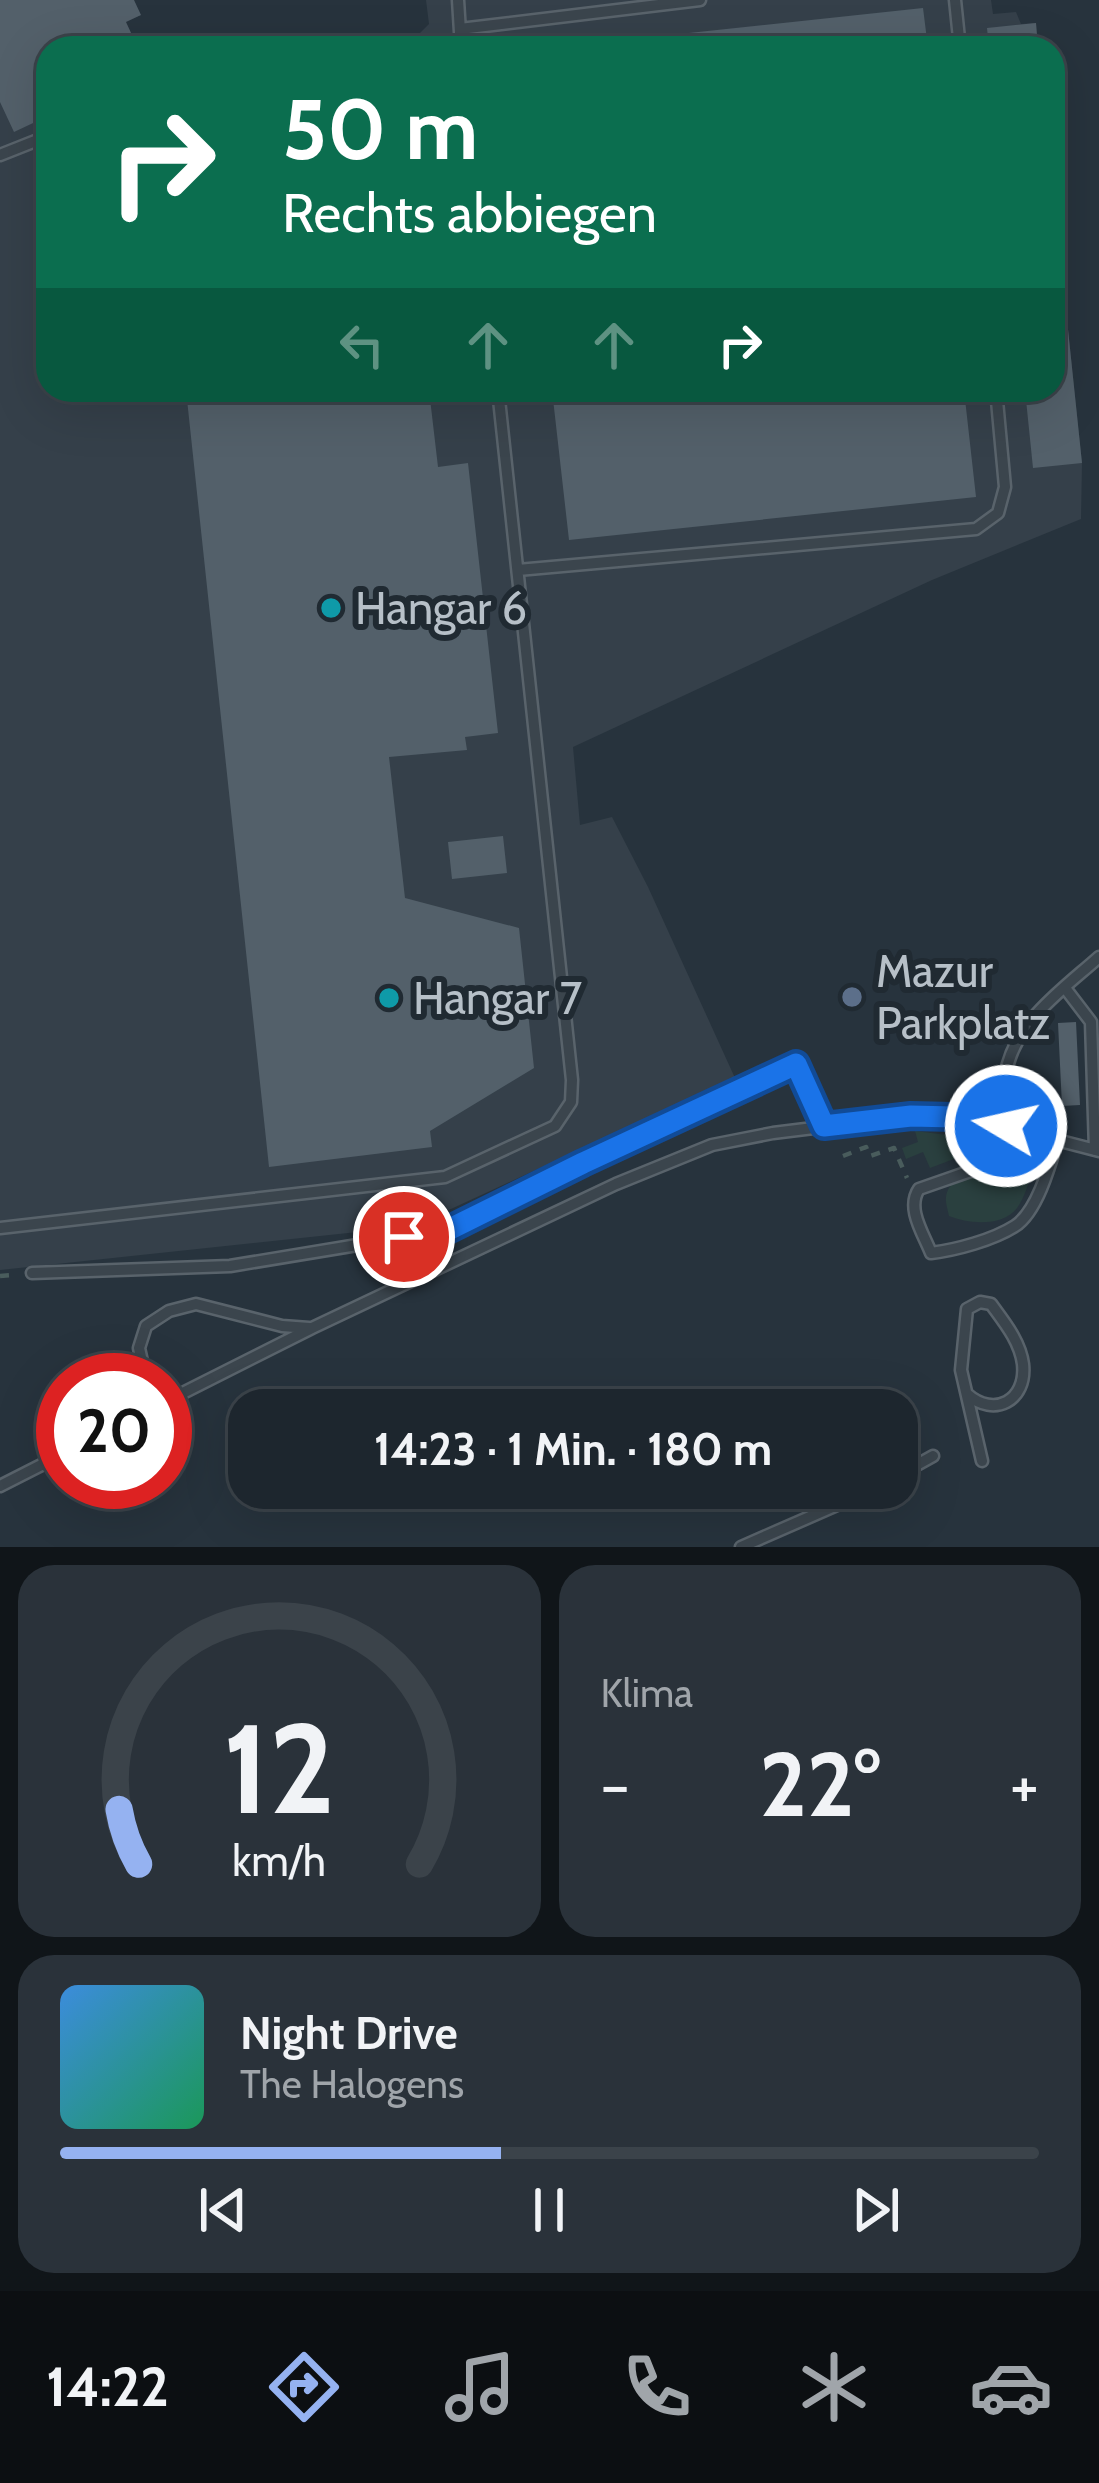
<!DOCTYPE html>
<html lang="de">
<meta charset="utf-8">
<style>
body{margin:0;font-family:Cabin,sans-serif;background:#2a323a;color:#f1f3f6;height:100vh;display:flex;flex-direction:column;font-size:45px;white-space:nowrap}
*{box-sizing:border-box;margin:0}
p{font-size:39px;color:#a0a5aa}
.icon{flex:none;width:66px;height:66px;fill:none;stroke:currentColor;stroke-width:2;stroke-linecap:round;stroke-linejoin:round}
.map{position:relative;height:1547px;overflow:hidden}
.details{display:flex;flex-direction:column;gap:18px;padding:18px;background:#101519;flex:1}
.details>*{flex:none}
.banner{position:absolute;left:36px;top:36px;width:1029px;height:366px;border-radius:36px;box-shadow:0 12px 48px #0002,0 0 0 3px #3b434a;background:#0b6e4f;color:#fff;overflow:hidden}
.speed{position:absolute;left:36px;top:1353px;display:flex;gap:24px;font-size:60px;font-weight:700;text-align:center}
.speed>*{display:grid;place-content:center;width:156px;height:156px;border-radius:50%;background:#1d262e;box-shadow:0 12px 48px #0002,0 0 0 3px #3b434a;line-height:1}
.speed .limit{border:18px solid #d22;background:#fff;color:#111}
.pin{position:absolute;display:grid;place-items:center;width:102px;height:102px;color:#fff;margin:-51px;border:6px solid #fff;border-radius:50%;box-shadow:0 3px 12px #0007}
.me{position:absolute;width:132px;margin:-66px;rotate:279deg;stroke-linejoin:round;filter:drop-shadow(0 0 9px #0008)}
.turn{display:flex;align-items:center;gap:42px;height:252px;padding:0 48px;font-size:54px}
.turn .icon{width:156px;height:156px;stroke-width:2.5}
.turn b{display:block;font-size:84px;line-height:102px}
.lanes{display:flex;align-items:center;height:114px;padding:0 48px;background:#0003;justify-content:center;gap:60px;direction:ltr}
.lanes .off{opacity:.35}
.big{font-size:90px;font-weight:700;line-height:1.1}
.details .tile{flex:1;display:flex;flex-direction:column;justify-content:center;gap:18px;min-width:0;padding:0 42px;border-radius:36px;background:#2a323a}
.details .dial{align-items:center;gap:0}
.dial svg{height:312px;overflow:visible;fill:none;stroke:#3b434a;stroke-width:7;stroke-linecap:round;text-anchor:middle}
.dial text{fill:#f1f3f6;stroke:none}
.song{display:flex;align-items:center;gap:36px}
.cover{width:144px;height:144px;border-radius:18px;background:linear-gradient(135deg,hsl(210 70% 55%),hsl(150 70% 35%))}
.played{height:12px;border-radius:6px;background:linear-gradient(90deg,#95b2f1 45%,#3b434a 45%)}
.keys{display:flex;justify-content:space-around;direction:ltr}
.heat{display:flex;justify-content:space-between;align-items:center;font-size:66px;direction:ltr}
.details .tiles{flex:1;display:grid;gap:18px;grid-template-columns:1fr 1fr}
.tile:last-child{grid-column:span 2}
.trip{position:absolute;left:228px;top:1389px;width:690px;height:120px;border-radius:36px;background:#1d262e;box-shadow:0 12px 48px #0002,0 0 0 3px #3b434a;font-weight:700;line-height:120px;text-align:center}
.tab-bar{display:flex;height:192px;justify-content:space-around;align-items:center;background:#0c0f12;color:#a0a5aa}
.tab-bar .icon{width:84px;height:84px}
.tab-bar .current{color:#95b2f1}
.tab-bar b{font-size:54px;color:#f1f3f6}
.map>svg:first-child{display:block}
</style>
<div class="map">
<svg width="1099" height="1547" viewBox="0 0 1099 1547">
<rect width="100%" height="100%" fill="#27333d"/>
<path fill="#35404a" d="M 0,0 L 141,15 L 48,48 L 48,390 L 1053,390 L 1053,185 L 1082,463 L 1081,519 L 932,580 L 573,747 L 580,825 L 612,817 L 648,887 L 735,1078 L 414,1226 L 0,1270 Z
M 426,0 L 991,0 L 993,14 L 1016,12 L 1021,24 L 1036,23 L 1038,48 L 405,48 L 429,24 Z"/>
<path fill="#2a403f" d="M 915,1131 L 996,1141 L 998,1149 L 986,1154 L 983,1148 L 930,1168 L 923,1152 L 906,1159 L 902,1148 L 918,1142 Z
M 1021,1160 L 1031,1164 L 1033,1169 C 1029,1181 1025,1197 1017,1208 C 1003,1227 969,1224 949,1216 C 946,1203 943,1196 951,1185 Z"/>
<path fill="#53606a" d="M 0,0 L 134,0 L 141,15 L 126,22 L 138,48 L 48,48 L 48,116 L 14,132 L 0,102 Z
M 923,8 L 928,48 L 576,48 L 576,45 Z
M 1036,23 L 1038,48 L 989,48 L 987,28 Z
M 1053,215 L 1056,215 L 1082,463 L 1033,468 L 1025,390 L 1053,390 Z
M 186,390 L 429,390 L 438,467 L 468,463 L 498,733 L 465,737 L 467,750 L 389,757 L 405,898 L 519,928 L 534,1068 L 430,1131 L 432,1147 L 269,1167 Z
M 552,390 L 964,390 L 976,497 L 569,540 Z
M 503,836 L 507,873 L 452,879 L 448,842 Z
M 1076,1022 L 1080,1105 L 1062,1106 L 1058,1023 Z"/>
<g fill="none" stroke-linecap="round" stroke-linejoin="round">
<g stroke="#59636b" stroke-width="15">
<path id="lane" d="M 458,0 L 461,48
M 955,0 L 960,48
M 460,29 L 700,0
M 0,155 L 48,136
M 518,570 L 976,529 L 998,513 L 1005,487 L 996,390
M 1065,988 L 1091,1022 L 1095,1150
M 1006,1126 C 1006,1110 1003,1092 1005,1077 C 1013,1023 1061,991 1099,957
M 1057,1141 C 1050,1165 1037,1212 1015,1226 C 993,1240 956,1250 931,1253 C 923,1233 906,1208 919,1189 Z
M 0,1228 L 445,1177 L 555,1126 L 571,1102 L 572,1080 L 498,390
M 32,1273 L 230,1266 L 448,1230 L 583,1163 L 796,1064 L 824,1126
M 150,1380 L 145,1375 L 139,1348 L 146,1326 L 169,1311 L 196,1304 L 282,1326 L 309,1328
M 967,1394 C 994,1418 1027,1401 1023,1364 C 1020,1341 1004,1322 991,1304 L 980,1302 L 967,1309 L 961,1370 L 982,1461
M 165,1402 L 312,1328 L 616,1184 L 712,1145 L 773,1133 L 911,1116 L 954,1117 L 987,1122 L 1099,1151
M 897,1476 L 933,1456
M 0,1486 L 63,1454
M 741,1547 L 876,1488"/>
</g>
<path stroke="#495c5c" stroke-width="4.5" stroke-dasharray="9 9" stroke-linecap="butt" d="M 843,1156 L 866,1147 L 870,1156 L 894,1148 L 907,1178
M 0,1276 L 14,1275"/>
<use href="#lane" stroke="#3b454d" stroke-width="10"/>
</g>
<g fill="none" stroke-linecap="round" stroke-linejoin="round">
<g stroke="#114b97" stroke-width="30">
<path id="route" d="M 404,1237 L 448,1230 L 583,1163 L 796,1064 L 824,1126 L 911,1116 L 954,1117 L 1006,1126"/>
</g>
<use href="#route" stroke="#1a73e8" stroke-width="21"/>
</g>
<g fill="#0f9aa8" stroke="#202a32" stroke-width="4.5">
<circle cx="331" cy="608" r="12"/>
<circle cx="389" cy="998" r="12"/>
</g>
<circle fill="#5c6f8a" stroke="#202a32" stroke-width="4.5" cx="852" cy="997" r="12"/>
<g text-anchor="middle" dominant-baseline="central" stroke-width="12" stroke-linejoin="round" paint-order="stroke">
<g font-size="45" fill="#b7c0c8" stroke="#202a32" text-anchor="start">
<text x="355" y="608">Hangar 6</text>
<text x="876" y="971">Mazur<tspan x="876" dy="52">Parkplatz</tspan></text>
<text x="413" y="998">Hangar 7</text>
</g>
</g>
</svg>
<div class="speed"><div class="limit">20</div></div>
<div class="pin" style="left:404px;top:1237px;background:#d93025"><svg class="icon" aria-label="arrive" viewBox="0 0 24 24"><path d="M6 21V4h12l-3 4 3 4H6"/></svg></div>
<svg class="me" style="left:1006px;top:1126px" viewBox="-20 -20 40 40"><circle r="17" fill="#1a73e8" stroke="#fff" stroke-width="3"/><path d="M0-11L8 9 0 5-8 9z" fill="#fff"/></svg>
<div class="trip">14:23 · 1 Min. · 180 m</div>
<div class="banner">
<div class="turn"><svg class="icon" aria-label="right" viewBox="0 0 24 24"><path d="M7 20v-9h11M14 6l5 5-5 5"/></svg><div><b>50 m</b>Rechts abbiegen</div></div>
<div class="lanes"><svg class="icon off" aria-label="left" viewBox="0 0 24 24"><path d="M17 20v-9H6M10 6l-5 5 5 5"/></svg><svg class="icon off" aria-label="ahead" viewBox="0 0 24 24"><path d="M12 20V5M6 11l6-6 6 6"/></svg><svg class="icon off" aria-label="ahead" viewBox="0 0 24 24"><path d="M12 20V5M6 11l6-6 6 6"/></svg><svg class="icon" aria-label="right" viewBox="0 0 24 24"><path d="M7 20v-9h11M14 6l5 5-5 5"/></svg></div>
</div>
</div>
<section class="details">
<div class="tiles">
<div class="tile dial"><svg viewBox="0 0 100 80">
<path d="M14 69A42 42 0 1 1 86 69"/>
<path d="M14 69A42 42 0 0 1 9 55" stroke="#95b2f1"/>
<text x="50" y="56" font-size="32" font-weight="700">12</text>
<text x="50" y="72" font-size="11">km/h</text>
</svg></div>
<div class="tile"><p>Klima</p>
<div class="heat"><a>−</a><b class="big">22°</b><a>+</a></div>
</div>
<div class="tile">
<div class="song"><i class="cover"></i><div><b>Night Drive</b><p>The Halogens</p></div></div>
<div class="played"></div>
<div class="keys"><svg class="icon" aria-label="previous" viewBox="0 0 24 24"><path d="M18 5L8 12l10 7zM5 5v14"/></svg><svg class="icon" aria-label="pause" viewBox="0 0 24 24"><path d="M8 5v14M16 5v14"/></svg><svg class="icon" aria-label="next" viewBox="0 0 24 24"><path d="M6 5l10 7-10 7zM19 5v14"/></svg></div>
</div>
</div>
</section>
<nav class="tab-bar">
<b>14:22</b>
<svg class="icon current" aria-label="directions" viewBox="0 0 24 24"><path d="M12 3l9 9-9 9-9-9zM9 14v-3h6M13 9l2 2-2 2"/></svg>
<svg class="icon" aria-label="music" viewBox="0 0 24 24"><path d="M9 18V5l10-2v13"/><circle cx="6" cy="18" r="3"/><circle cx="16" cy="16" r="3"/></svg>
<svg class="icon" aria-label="phone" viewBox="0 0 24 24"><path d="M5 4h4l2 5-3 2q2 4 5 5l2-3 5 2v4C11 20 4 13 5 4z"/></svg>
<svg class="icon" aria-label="climate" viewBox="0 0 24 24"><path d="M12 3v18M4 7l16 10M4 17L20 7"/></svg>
<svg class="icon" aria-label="car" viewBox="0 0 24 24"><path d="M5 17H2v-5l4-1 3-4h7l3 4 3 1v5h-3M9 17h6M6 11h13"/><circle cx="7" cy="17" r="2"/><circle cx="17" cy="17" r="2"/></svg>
</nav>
